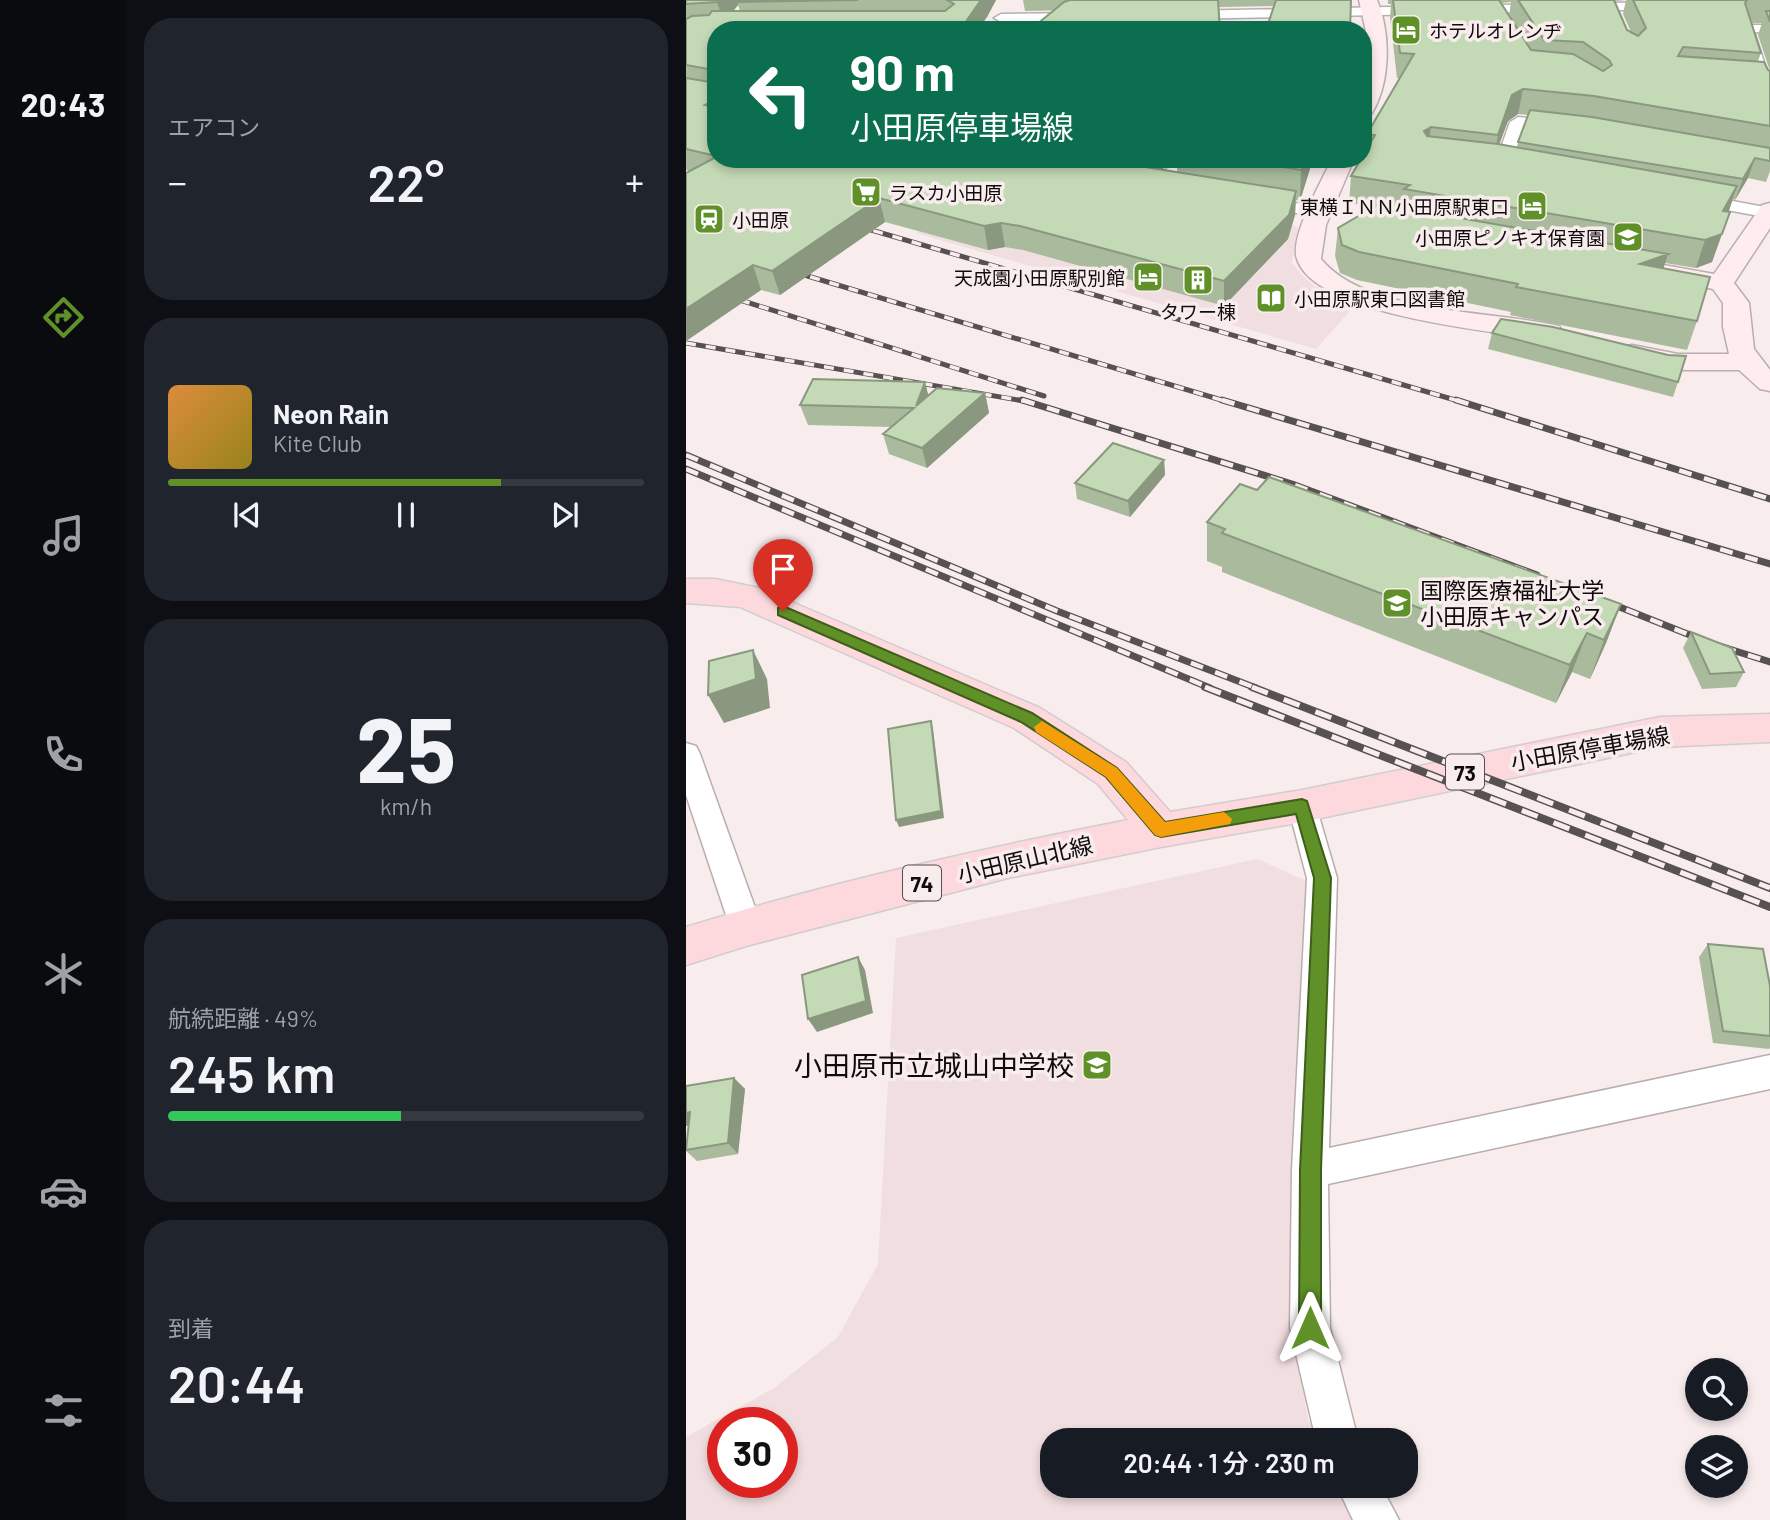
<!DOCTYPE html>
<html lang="ja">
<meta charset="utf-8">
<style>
body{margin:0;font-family:Barlow,"Noto Sans JP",sans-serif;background:#20242c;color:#f1f3f6;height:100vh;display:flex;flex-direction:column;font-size:26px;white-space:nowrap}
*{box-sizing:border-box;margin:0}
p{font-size:23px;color:#9ea1a6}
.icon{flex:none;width:38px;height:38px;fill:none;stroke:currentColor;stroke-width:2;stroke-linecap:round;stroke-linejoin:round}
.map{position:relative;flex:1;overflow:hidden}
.drawer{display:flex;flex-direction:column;gap:18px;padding:18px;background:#0d0f14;width:560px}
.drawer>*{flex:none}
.banner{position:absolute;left:21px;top:21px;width:665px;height:147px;border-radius:28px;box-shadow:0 4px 10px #0003;background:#0b6e4f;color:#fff;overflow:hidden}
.buttons{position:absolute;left:999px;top:1358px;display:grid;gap:14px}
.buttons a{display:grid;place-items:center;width:63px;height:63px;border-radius:50%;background:#171b24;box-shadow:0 4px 10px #0003;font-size:35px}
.speed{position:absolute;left:21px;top:1407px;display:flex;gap:14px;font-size:35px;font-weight:700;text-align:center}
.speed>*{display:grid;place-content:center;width:91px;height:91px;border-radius:50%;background:#171b24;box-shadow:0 4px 10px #0003;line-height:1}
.speed .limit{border:10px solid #d22;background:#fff;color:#111}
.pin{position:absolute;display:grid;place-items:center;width:60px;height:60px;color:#fff;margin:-72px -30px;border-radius:50% 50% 50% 0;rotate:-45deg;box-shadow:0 0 7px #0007}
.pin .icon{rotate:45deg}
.me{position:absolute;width:77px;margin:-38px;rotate:0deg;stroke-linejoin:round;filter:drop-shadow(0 0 5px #0008)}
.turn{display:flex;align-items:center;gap:24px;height:147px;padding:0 28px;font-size:32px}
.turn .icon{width:91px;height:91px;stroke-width:2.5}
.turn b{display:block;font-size:49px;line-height:60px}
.big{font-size:52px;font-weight:600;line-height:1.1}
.drawer .tile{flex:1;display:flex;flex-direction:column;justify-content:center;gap:10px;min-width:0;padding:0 24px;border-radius:28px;background:#20242c}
.drawer .dial{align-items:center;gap:0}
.dial b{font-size:91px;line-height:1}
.song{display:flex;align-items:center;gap:21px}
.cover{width:84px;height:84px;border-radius:10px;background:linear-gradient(135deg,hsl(30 70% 55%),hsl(50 70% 35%))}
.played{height:7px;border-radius:4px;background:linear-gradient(90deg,#5f9128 70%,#363941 70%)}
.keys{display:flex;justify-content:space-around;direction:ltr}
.heat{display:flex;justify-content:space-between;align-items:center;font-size:38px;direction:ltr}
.charge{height:10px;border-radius:5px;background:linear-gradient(90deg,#34c759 49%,#363941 0)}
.trip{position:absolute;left:354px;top:1428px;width:378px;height:70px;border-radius:28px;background:#171b24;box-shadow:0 4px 10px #0003;font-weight:600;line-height:70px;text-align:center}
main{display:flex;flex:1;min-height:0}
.tab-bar{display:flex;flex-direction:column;width:126px;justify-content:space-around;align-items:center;background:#090b0e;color:#9ea1a6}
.tab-bar .icon{width:49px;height:49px}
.tab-bar .current{color:#5f9128}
.tab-bar b{font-size:32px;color:#f1f3f6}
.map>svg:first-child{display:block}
</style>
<main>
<nav class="tab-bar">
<b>20:43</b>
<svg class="icon current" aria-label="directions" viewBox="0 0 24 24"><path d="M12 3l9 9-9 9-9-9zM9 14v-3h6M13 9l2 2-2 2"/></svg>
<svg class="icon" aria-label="music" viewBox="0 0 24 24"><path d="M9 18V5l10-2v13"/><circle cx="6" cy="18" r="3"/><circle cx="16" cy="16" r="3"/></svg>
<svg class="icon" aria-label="phone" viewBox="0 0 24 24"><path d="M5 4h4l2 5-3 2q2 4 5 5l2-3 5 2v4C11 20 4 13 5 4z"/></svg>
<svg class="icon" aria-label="climate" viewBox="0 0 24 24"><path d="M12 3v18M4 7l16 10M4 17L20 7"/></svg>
<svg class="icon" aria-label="car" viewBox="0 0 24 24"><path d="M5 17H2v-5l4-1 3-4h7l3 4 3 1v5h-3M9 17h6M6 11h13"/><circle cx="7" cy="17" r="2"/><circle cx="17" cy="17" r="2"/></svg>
<svg class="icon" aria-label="filters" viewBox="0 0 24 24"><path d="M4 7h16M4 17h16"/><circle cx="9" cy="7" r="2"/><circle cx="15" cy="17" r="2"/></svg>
</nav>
<section class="drawer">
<div class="tile"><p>エアコン</p>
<div class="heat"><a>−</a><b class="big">22°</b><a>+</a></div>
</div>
<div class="tile">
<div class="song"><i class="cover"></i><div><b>Neon Rain</b><p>Kite Club</p></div></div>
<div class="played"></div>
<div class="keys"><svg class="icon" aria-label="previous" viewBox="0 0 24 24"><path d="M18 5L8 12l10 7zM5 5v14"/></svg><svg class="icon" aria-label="pause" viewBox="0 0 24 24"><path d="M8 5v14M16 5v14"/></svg><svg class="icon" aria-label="next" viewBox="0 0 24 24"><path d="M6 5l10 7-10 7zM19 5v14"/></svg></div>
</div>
<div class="tile dial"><b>25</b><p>km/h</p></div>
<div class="tile"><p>航続距離 · 49%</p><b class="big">245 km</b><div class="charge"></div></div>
<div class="tile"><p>到着</p><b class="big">20:44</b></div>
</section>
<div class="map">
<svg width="1084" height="1520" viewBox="0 0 1084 1520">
<rect width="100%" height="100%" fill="#f8eced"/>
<path fill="#f1dee0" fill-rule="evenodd" d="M 315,171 L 601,222 L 612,228 L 606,263 L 615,274 L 628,286 L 672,302 L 630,349 L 230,233 Z
M 571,859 L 623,882 L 607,1326 L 622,1420 L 633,1440 L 366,1440 L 366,1486 L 657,1486 L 675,1520 L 0,1520 L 0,1437 L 88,1388 L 152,1337 L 192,1264 L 210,938 ZM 37,1423 L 96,1423 L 96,1482 L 37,1482 Z"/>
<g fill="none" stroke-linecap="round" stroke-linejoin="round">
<g stroke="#b9aeaf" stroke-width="3">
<path id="lane" d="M 260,159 L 286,159 C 280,163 266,163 260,159 Z"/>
</g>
<g stroke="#b9aeaf" stroke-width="3">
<path id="street" d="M 976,2 L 982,6 L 981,9 L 495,19 L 488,15 L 495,11 Z
M 395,13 L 400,14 L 400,20 L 315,22 L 308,18 L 315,14 Z
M 1055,25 L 1084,25 L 1084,33 L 1068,32 L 1084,80 L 1084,98 L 1074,93 L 1053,28 Z
M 832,117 L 878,122 L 886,127 L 878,132 L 838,127 L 825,163 L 839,169 L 831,174 L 810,170 L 808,167 L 824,122 Z
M 488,159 L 504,159 L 481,192 L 469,192 L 467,188 Z
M 1009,194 L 1084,208 L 1084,218 L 1003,203 L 1001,199 L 1003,195 Z
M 571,197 L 635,207 L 644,212 L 635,217 L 565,206 L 563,202 L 565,198 Z
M 0,743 L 10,746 L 14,754 L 76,927 L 71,937 L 60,941 L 49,937 L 44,927 L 0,795 Z
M 616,794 L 626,798 L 630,806 L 651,878 L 643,1148 L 1084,1055 L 1084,1089 L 642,1184 L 644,1328 L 672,1440 L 630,1440 L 604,1328 L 606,1170 L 621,878 L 602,806 L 606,798 Z
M 651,1486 L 695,1486 L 713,1520 L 667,1520 Z"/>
</g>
<g stroke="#b9aeaf" stroke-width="3">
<path id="secondary" d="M 673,0 L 691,0 C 705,33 705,85 684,116 L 677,118 L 682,41 Z
M 646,159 L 668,159 L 640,225 L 635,259 C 681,315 807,310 873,326 L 877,332 L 873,338 L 864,340 C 811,332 629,316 611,259 C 603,238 636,180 646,159 Z
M 1084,203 L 1084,228 L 1048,283 L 1063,303 L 1068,349 L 1084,370 L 1084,391 L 1074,389 L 1053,370 L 992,370 L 936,359 L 932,353 L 936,347 L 946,345 L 992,354 L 1043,354 L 1037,327 L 1037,303 L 1027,289 L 963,277 L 959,272 L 963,267 L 972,264 L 1028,274 L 1076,205 Z"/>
</g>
<g stroke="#cfcecf" stroke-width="3">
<path id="primary" d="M 0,579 L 29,579 L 73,588 L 354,708 L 440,762 L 484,812 L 616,790 L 974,717 L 1084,714 L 1084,742 L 974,747 L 616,822 L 475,847 L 322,878 L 60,946 L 0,965 L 0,927 C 145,882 294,849 442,820 L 412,784 L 328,728 L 54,607 L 0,603 Z"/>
</g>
<use href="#lane" fill="#fff" fill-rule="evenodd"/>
<use href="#street" fill="#fff" fill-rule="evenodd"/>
<use href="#secondary" fill="#feecee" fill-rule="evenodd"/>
<use href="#primary" fill="#fdd9dd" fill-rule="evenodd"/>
<g stroke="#575152" stroke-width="5">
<path id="rail-far2" d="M 168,225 L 776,402
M 105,271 L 542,402
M 54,300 L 358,396
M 0,343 L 344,402"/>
</g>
<g stroke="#575152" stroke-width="7">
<path id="rail-far1" d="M 336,400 L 606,484 L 851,575
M 536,400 L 1084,564
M 770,400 L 1084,499
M 0,455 L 371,611 L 570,688
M 0,469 L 524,688
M 916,600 L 1024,643 L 1084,662"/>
</g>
<g stroke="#575152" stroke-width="8">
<path id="rail" d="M 519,687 L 1084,907
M 566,687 L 1084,888"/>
</g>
<use href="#rail-far2" stroke="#f8eced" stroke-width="3.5" stroke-dasharray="10" stroke-linecap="butt"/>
<use href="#rail-far1" stroke="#f8eced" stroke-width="4.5" stroke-dasharray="13" stroke-linecap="butt"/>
<use href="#rail" stroke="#f8eced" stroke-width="5" stroke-dasharray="17" stroke-linecap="butt"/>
</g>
<path fill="#a9bb9c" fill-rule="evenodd" d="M 0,0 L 310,0 L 301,17 L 30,30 L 30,159 L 269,166 L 279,159 L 485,159 L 476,170 L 491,172 L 491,159 L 627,159 L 614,201 L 610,200 L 609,215 L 602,239 L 538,306 L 337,250 L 319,247 L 302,250 L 199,222 L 94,295 L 75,290 L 0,341 L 0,173 L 4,171 L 0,170 ZM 52,5 L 54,11 L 47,11 Z
M 337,0 L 665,0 L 588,6 L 339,11 Z
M 702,0 L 1084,0 L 1084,171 L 1080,182 L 1062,178 L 1049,200 L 1047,199 L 1026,262 L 1010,268 L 979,263 L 977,269 L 1011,321 L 1001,350 L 824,315 L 825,312 L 671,280 L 654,273 L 649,256 L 652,228 L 687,207 L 663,203 L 665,176 L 679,153 L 681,134 L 714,78 L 711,78 L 704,17 L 705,4 L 702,4 ZM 940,0 L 937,14 L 945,32 L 941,30 L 928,1 ZM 825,2 L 823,16 L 814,3 ZM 1065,23 L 1076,23 L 1072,35 L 1084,71 L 1072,61 L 1075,53 ZM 832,114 L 842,115 L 831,147 L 813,144 L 822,121 Z
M 806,333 L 992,382 L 987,397 L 802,349 Z
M 239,382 L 242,396 L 299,393 L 303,413 L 241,468 L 203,454 L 197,434 L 205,427 L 122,425 L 114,405 Z
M 478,460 L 479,475 L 444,517 L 391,499 L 389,483 Z
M 571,490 L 935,604 L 920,643 L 904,679 L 886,672 L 870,703 L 536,572 L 536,567 L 521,561 L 521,522 Z
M 1005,632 L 1058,672 L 1050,687 L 1016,689 L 997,648 Z
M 1022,944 L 1084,986 L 1084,1048 L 1083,1049 L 1027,1043 L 1013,957 Z
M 48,1078 L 59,1089 L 52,1154 L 11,1161 L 0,1151 L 3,1126 Z"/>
<path fill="#89987f" d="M 33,0 L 56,0 L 52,2 L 52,5 L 38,23 L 31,2 Z
M 295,0 L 310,0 L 301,17 L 292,30 L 274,30 Z
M 837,89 L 832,114 L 822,121 L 807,161 L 812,135 L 826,95 Z
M 30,99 L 30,126 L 19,105 Z
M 745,127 L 741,153 L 738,131 Z
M 1069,158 L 1062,178 L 1049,200 L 1057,179 Z
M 470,159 L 485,159 L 471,177 Z
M 619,159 L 627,159 L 614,201 L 615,170 Z
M 1051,186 L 1042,213 L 1044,212 L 1026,262 L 1010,268 L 1019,240 Z
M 610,191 L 609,215 L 602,239 L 538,306 L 538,281 Z
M 193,198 L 199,222 L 94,295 L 86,271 Z
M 315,223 L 319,247 L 302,250 L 298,226 Z
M 982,254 L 973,282 L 954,264 Z
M 67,265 L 75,290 L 0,341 L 0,309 Z
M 239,382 L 244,402 L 230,406 Z
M 299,393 L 303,413 L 241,468 L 236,448 Z
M 478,460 L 479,475 L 444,517 L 442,501 Z
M 935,604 L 920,643 L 904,679 L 918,640 Z
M 901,633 L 886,672 L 870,703 L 884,665 Z
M 67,650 L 81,679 L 84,708 L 38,723 L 22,695 Z
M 245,721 L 247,729 L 258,818 L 213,827 L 210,820 Z
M 172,957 L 179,970 L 187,1013 L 131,1032 L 122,1019 Z
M 48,1078 L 59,1089 L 52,1154 L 42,1143 Z
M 4,1112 L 16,1123 L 0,1126 L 0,1113 Z"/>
<path fill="#c4d9b5" stroke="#89987f" stroke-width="2" d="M 0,0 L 33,0 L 31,2 L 0,4 Z
M 53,0 L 172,0 L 52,2 Z
M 261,0 L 295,0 L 274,30 L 30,30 L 30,99 L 19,105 L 30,107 L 30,156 L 0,149 L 0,78 L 24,82 L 23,69 L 0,65 L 0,19 L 6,16 L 23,15 L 26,11 L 259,11 L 268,4 Z
M 384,0 L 532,0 L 534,30 L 344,30 L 378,2 Z
M 590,0 L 665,0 L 664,30 L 580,30 Z
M 707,0 L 813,0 L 845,50 L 887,54 L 917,71 L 926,65 L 923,60 L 897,42 L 858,40 L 832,0 L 928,0 L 941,30 L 952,36 L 960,28 L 947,0 L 1061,0 L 1059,3 L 1075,53 L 997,47 L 992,56 L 1078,62 L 1082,70 L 1084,71 L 1084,126 L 908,96 L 837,89 L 826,95 L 812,135 L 745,127 L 738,131 L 741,136 L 812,144 L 1051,186 L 1037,211 L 1044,212 L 1036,234 L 1019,240 L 718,189 L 724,185 L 665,176 L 675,159 L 677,159 L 677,155 L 689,135 L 681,134 L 728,54 L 714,53 Z
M 1080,11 L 1084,11 L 1084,22 Z
M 844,110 L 906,117 L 1084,148 L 1084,161 L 1069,158 L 1057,179 L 832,142 Z
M 30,157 L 30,159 L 243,159 L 269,166 L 279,159 L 409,159 L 610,191 L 603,215 L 538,281 L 334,226 L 315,223 L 298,226 L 193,198 L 86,271 L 67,265 L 0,309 L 0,173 Z
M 546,159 L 619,159 L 615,170 Z
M 693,204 L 982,254 L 954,264 L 1024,277 L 1011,321 L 830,287 L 832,284 L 673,252 L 656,245 L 652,228 Z
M 815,319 L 867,327 L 982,355 L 1000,356 L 992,382 L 806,333 Z
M 127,379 L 239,382 L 230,406 L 251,388 L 299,393 L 236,448 L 197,434 L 228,408 L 114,405 Z
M 427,443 L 478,460 L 442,501 L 389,483 Z
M 583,477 L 935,604 L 918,640 L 901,633 L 884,665 L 536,533 L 539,529 L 521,522 L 554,484 L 571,490 Z
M 1005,632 L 1046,648 L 1058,672 L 1024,674 Z
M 67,650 L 70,679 L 22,695 L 23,661 Z
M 245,721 L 255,811 L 210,820 L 202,729 Z
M 1022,944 L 1077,949 L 1084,986 L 1084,1036 L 1037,1031 Z
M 172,957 L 180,1001 L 122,1019 L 116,975 Z
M 48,1078 L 42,1143 L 0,1150 L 4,1112 L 0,1113 L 0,1086 Z"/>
<path fill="#5f9128" stroke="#3e5e1a" stroke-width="2" d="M 97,606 L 346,713 L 431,768 L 479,822 L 616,799 L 621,801 L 645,878 L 635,1170 L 635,1328 L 632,1336 L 624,1339 L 616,1336 L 613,1328 L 614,1170 L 628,878 L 610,814 L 475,837 L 469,835 L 420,777 L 335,722 L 92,615 L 92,608 Z"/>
<path fill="#f59e0b" d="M 356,721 L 431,768 L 479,822 L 538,812 L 546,819 L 544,824 L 475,837 L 469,835 L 420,777 L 350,732 L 348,727 Z"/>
<defs>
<g id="hotel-square" transform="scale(1.575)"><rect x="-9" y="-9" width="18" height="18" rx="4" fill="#5f9128" stroke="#f8eced"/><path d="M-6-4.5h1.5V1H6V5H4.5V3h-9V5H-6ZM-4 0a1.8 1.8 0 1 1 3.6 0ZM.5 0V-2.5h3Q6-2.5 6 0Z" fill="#fff"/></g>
<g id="supermarket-square" transform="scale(1.575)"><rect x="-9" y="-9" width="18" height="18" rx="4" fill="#5f9128" stroke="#f8eced"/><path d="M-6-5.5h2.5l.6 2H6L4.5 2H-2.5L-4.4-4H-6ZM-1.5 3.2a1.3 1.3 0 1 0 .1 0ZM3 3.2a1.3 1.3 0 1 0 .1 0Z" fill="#fff"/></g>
<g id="station-square" transform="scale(1.575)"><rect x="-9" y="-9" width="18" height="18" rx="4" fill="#5f9128" stroke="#f8eced"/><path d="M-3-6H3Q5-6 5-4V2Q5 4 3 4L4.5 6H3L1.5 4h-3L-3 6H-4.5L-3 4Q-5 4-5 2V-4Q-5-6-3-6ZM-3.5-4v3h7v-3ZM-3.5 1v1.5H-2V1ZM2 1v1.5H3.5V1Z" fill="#fff"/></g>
<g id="school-square" transform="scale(1.575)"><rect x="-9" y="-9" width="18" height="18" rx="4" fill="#5f9128" stroke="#f8eced"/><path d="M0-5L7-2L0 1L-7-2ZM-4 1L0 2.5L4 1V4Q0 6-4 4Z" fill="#fff"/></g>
<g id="building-square" transform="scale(1.575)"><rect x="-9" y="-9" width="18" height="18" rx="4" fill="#5f9128" stroke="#f8eced"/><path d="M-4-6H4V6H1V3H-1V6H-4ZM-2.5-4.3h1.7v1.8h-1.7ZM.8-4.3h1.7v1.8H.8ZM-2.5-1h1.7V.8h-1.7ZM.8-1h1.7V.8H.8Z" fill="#fff"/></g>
<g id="library-square" transform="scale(1.575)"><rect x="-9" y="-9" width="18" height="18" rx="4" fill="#5f9128" stroke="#f8eced"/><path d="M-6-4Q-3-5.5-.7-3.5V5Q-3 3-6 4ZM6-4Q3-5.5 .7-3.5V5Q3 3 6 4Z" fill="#fff"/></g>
<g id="university-square" transform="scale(1.575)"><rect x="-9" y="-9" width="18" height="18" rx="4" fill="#5f9128" stroke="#f8eced"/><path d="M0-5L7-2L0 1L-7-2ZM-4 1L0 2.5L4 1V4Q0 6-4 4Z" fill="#fff"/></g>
</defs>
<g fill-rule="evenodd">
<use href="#hotel-square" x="720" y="30"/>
<use href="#supermarket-square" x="180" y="192"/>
<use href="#hotel-square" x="846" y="206"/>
<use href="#station-square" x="23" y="219"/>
<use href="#school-square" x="942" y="237"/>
<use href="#hotel-square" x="462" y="277"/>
<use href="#building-square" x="512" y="280"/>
<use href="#library-square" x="585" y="298"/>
<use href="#university-square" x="711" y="603"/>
<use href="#school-square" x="411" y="1065"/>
</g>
<g text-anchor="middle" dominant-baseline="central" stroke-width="7" stroke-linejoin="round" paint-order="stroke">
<g font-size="19" fill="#100c0d" stroke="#f8eced" text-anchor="start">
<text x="743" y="30">ホテルオレンヂ</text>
<text x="203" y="192">ラスカ小田原</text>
<text x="823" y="206" text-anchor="end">東横ＩＮＮ小田原駅東口</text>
<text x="46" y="219">小田原</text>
<text x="919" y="237" text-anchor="end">小田原ピノキオ保育園</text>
<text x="439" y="277" text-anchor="end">天成園小田原駅別館</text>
<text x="608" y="298">小田原駅東口図書館</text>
<text x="512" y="311" text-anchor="middle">タワー棟</text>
</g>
<g fill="#f8eced" stroke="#564f50" stroke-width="2">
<rect x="760" y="754.5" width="38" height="35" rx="5"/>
<rect x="217" y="865.5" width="38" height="35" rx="5"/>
</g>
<g font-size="21" font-weight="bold" fill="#100c0d">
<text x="779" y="772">73</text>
<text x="236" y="883">74</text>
</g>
<g font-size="23" fill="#100c0d" stroke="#f8eced" text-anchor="start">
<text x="734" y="590">国際医療福祉大学<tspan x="734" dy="26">小田原キャンパス</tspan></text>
</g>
<g font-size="23" fill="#100c0d" stroke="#f8eced">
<text transform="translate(904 748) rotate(-10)">小田原停車場線</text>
<text transform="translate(339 859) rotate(-13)">小田原山北線</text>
</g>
<g font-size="28" fill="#100c0d" stroke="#f8eced" text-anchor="end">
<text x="388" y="1065">小田原市立城山中学校</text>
</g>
</g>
</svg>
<div class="buttons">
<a><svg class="icon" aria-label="search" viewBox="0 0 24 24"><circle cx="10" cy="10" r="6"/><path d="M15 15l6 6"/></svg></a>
<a><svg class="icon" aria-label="layers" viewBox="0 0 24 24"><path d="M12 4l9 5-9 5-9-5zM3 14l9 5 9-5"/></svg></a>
</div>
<div class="speed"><div class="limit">30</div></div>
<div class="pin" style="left:97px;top:611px;background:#d93025"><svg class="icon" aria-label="arrive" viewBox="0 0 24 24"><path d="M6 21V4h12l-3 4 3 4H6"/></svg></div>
<svg class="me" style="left:624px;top:1328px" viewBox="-20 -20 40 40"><path d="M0-17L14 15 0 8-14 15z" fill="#5f9128" stroke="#fff" stroke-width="4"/></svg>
<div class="trip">20:44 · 1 分 · 230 m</div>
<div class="banner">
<div class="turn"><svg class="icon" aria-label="left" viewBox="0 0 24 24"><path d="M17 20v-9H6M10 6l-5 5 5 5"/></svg><div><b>90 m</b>小田原停車場線</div></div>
</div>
</div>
</main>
